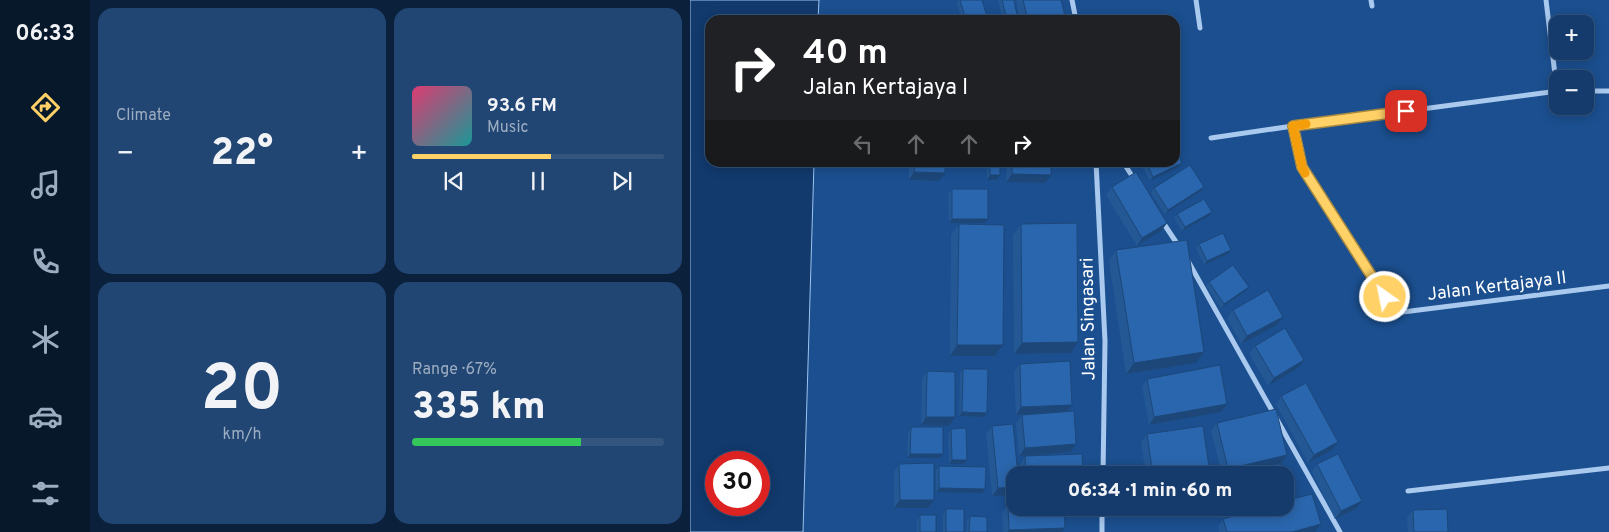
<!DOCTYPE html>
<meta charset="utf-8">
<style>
body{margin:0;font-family:Overpass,sans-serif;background:#214673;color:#f1f3f6;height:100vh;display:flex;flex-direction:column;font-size:19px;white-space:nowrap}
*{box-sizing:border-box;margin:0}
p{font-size:16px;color:#9dadc1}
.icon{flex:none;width:28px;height:28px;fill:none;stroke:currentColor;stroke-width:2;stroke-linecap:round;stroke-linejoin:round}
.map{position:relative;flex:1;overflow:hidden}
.panel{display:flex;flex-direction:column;gap:8px;padding:8px;background:#0b203b;width:600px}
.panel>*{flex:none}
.banner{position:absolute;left:15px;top:15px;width:475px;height:152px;border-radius:15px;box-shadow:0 2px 12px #0003,0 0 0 1px #33557e;background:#202124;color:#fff;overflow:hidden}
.fabs{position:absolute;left:859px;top:15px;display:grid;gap:10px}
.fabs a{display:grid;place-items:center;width:45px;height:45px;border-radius:10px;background:#143b6b;box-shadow:0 2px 12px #0003,0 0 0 1px #33557e;font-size:25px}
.speed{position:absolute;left:15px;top:451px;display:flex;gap:10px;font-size:25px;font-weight:700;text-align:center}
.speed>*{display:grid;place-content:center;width:65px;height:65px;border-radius:50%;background:#143b6b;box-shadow:0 2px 12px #0003,0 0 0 1px #33557e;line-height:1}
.speed .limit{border:8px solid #d22;background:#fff;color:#111}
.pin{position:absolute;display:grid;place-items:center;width:42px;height:42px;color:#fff;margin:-21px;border-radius:10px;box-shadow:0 2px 8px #0006}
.me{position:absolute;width:55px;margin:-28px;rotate:327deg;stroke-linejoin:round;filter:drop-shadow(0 0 4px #0008)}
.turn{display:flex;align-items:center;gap:18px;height:105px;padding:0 15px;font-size:22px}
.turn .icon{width:65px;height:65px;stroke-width:2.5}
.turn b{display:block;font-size:35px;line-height:42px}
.lanes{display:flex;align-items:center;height:48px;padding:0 15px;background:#0003;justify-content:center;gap:25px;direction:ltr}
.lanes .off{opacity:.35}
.big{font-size:38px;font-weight:800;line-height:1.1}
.panel .tile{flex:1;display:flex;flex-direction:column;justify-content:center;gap:8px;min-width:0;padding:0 18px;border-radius:15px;background:#214673}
.panel .dial{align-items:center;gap:0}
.dial b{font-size:65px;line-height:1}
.song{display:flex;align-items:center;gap:15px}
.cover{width:60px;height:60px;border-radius:8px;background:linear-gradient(135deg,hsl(340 70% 55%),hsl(180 70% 35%))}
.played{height:5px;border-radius:2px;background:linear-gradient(90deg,#ffd166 55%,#33557e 55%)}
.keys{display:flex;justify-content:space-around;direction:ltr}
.heat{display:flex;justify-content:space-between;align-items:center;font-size:28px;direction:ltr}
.charge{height:8px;border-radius:4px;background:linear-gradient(90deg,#34c759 67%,#33557e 0)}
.panel .tiles{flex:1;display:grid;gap:8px;grid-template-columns:repeat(2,1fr)}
.trip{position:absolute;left:316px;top:466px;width:288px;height:50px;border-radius:15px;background:#143b6b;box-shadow:0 2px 12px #0003,0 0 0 1px #33557e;font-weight:800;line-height:50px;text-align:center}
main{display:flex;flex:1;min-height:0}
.menu{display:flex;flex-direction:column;width:90px;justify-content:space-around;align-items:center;background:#08182b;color:#9dadc1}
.menu .icon{width:35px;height:35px}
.menu .current{color:#ffd166}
.menu b{font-size:22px;color:#f1f3f6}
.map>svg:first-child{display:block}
</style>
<main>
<nav class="menu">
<b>06:33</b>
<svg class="icon current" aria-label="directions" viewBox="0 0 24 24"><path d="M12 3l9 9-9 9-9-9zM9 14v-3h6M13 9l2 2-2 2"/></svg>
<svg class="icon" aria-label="music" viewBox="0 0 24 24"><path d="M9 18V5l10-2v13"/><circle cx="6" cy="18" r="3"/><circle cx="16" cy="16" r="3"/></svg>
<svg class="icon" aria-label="phone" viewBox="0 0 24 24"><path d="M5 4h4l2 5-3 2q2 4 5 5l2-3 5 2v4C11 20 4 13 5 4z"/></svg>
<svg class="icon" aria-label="climate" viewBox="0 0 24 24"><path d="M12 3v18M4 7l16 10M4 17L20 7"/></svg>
<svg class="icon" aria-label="car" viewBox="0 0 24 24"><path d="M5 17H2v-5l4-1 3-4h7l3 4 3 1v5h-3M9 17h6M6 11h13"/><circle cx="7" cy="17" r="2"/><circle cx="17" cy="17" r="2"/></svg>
<svg class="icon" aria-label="filters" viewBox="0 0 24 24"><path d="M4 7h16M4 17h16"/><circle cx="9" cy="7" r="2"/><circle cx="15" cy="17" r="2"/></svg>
</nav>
<section class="panel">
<div class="tiles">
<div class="tile"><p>Climate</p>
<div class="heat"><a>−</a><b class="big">22°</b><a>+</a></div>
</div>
<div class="tile">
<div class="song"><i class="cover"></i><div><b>93.6 FM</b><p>Music</p></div></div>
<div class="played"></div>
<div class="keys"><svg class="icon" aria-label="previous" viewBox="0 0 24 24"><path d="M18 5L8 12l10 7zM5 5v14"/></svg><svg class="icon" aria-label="pause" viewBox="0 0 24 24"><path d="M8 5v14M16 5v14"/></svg><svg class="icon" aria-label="next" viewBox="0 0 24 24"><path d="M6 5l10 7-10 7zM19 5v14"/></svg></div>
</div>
<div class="tile dial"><b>20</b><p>km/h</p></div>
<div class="tile"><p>Range · 67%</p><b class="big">335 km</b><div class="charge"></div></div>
</div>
</section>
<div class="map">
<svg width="919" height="532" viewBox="0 0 919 532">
<rect width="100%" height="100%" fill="#1b4f8f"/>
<path fill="#123a6d" stroke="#9cc4f0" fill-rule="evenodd" d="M 0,0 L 129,0 L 128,20 L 20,20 L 20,162 L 124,163 L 113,532 L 0,532 ZM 26,462 L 69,462 L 69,505 L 26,505 Z"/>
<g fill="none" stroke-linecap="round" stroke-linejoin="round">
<path stroke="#a9c9ee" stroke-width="5" d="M 382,0 L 386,20
M 506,0 L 510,28
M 681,0 L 682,6
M 856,0 L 867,91
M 895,91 L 919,91
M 603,126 L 612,167 L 705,313 L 919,286
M 521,138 L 603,126 L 868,91
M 406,162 L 415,341 L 413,475
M 433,162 L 444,179
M 472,221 L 488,245
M 498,261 L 650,532
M 718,491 L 919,468
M 412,532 L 412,508"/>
</g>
<path fill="#245895" d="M 269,0 L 292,0 L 298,20 L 272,20 L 267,3 Z
M 308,0 L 324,0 L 328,20 L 313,20 Z
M 326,0 L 371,0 L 372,20 L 330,20 Z
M 219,162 L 255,162 L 249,181 L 219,180 Z
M 297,162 L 310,162 L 307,180 L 297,180 Z
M 317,162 L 361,162 L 355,183 L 316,182 Z
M 450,162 L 485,162 L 492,163 L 489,167 L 460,181 Z
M 422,187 L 477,223 L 471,231 L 447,246 L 416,195 Z
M 464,188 L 511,191 L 475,214 L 461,193 Z
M 262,189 L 298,219 L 295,223 L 259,223 L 258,194 Z
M 487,214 L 519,216 L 492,231 L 484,218 Z
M 269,224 L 313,345 L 305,356 L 260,356 L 261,235 Z
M 331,224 L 388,342 L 381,353 L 324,354 L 323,235 Z
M 509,244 L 538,254 L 514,265 L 506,248 Z
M 426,250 L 514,352 L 506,363 L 436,374 L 419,261 Z
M 519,282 L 556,291 L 531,308 L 516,286 Z
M 543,310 L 593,317 L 587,325 L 551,344 L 537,318 Z
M 565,346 L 614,360 L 608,368 L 578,386 L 559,354 Z
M 330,364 L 382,405 L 378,412 L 386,444 L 381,452 L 329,456 L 326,423 L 332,415 L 326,415 L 324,372 Z
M 273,369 L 297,413 L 294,417 L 269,416 L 270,373 Z
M 237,371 L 265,417 L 259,426 L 231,425 L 232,379 Z
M 457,379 L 537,404 L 531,412 L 459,425 L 452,387 Z
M 591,396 L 642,450 L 618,463 L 586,404 Z
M 527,423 L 597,455 L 592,463 L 540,475 L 532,475 L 521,431 Z
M 302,426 L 325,475 L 325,492 L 323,495 L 302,496 L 296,434 Z
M 221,427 L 253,454 L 250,458 L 217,458 L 218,432 Z
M 261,429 L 277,460 L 274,464 L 259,464 L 258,433 Z
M 457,434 L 514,475 L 456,475 L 451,442 Z
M 335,456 L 393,475 L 330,475 L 330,464 Z
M 209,464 L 238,508 L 204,508 L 204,472 Z
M 627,464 L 666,509 L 645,519 L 622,472 Z
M 249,466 L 295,489 L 292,493 L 246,492 L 246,470 Z
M 602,499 L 625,532 L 529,532 L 528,527 L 533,519 L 548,515 L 537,517 L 535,508 L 595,508 Z
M 318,505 L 372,532 L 313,532 L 312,513 Z
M 256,509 L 274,532 L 253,532 L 253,514 Z
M 723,510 L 758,532 L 718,532 L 717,518 Z
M 230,515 L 246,532 L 227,532 L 227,520 Z
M 280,516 L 297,532 L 276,532 L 277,520 Z"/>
<path fill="#1d4779" d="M 375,16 L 372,20 L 357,20 Z
M 492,163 L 489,167 L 460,181 L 463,177 Z
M 224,172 L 255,173 L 249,181 L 219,180 Z
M 322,174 L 361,175 L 355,183 L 316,182 Z
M 300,175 L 310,175 L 307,180 L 297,180 Z
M 514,187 L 511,191 L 475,214 L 478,210 Z
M 522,212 L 519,216 L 492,231 L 495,227 Z
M 262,219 L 298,219 L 295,223 L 259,223 Z
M 477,223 L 471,231 L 447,246 L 452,238 Z
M 541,250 L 538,254 L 514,265 L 517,261 Z
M 559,287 L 556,291 L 531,308 L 534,304 Z
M 593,317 L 587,325 L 551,344 L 557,336 Z
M 388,342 L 381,353 L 324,354 L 332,343 Z
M 267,345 L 313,345 L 305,356 L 260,356 Z
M 514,352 L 506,363 L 436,374 L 444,363 Z
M 614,360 L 608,368 L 578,386 L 584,378 Z
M 537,404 L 531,412 L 459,425 L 464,417 Z
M 382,405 L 376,413 L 326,415 L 331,407 Z
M 272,412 L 297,413 L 294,417 L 269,416 Z
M 236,417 L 265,417 L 259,426 L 231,425 Z
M 648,442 L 642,450 L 618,463 L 624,455 Z
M 386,444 L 381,452 L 329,456 L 335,448 Z
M 220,454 L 253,454 L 250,458 L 217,458 Z
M 597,455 L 592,463 L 540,475 L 533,475 L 538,469 Z
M 262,460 L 277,460 L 274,464 L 259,464 Z
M 519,467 L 514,475 L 463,475 Z
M 325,487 L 325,492 L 323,495 L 302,496 L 308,488 Z
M 249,488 L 295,489 L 292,493 L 246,492 Z
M 604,495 L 599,504 L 595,504 L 595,498 Z
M 210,500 L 244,500 L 238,508 L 204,508 Z
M 672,501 L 666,509 L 645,519 L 651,511 Z
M 550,508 L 581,508 L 537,517 L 543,509 Z
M 631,524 L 625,532 L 602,532 Z
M 375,528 L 372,532 L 317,532 L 319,530 Z"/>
<path fill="#2a66ad" stroke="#1d4779" d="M 270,0 L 292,0 L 298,20 L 276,20 Z
M 312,0 L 324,0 L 328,20 L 317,20 Z
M 333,0 L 371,0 L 375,16 L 357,20 L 338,20 Z
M 485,148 L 492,163 L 463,177 L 456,162 L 485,162 Z
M 225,162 L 255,162 L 255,173 L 224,172 Z
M 300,162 L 310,162 L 310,175 L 300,175 Z
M 322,162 L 361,162 L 361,175 L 322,174 Z
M 500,165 L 514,187 L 478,210 L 464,188 Z
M 446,172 L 477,223 L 452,238 L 422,187 Z
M 262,189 L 298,189 L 298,219 L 262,219 Z
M 514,199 L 522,212 L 495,227 L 487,214 Z
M 387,223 L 388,342 L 332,343 L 331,224 Z
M 269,224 L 314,225 L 313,345 L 267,345 Z
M 533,233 L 541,250 L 517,261 L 509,244 Z
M 497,240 L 514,352 L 444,363 L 426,250 Z
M 543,265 L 559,287 L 534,304 L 519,282 Z
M 578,290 L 593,317 L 557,336 L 543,310 Z
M 595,328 L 614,360 L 584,378 L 565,346 Z
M 380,361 L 382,405 L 331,407 L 330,364 Z
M 530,365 L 537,404 L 464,417 L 457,379 Z
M 273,369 L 298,369 L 297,413 L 272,412 Z
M 237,371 L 265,372 L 265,417 L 236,417 Z
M 616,383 L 648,442 L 624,455 L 591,396 Z
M 586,409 L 597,455 L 538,469 L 527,423 Z
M 384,411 L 386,444 L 335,448 L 332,415 Z
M 323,424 L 328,475 L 325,475 L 325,487 L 308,488 L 302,426 Z
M 513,426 L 519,467 L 463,475 L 457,434 Z
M 221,427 L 253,427 L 253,454 L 220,454 Z
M 276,428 L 277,460 L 262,460 L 261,429 Z
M 392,454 L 393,475 L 336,475 L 335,456 Z
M 648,454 L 672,501 L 651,511 L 627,464 Z
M 244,463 L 244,500 L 210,500 L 209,464 Z
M 249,466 L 296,467 L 295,489 L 249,488 Z
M 598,470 L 604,495 L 595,498 L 595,475 L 575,475 Z
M 622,494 L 631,524 L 602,532 L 537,532 L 533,519 L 573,508 L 595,508 L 595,501 Z
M 318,505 L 325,505 L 325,508 L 374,508 L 375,528 L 319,530 Z
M 256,509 L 274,509 L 274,532 L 256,532 Z
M 757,509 L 758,532 L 724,532 L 723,510 Z
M 230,515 L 246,515 L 246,532 L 230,532 Z
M 280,516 L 297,517 L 297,532 L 279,532 Z"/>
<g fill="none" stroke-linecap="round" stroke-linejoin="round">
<g stroke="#a68842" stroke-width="12">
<path id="route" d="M 695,297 L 612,167 L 603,126 L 716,111"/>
</g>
<use href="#route" stroke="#ffd166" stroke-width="9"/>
<path stroke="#f59e0b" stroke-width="9" d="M 615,173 L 612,167 L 603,126 L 616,124"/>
</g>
<g text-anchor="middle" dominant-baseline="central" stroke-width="5" stroke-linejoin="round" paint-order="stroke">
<g font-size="18" fill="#fff" stroke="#1b4f8f">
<text transform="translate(807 287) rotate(-7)">Jalan Kertajaya II</text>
<text transform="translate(399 319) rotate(-91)">Jalan Singasari</text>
</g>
</g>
</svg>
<div class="fabs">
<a>+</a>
<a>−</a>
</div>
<div class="speed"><div class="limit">30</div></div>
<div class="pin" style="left:716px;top:111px;background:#d93025"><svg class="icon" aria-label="arrive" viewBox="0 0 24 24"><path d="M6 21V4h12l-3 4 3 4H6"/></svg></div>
<svg class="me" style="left:695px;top:297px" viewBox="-20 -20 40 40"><circle r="17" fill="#ffd166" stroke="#fff" stroke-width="3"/><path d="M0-11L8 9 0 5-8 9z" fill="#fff"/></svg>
<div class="trip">06:34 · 1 min · 60 m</div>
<div class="banner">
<div class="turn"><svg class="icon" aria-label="right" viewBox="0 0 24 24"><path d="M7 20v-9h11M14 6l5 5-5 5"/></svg><div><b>40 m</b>Jalan Kertajaya I</div></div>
<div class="lanes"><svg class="icon off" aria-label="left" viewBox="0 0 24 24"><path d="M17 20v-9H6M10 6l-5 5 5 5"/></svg><svg class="icon off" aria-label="ahead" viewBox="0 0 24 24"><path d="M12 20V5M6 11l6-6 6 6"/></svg><svg class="icon off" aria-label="ahead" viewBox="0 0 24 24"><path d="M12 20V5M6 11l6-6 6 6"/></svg><svg class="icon" aria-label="right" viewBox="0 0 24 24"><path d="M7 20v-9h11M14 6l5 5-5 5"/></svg></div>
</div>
</div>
</main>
